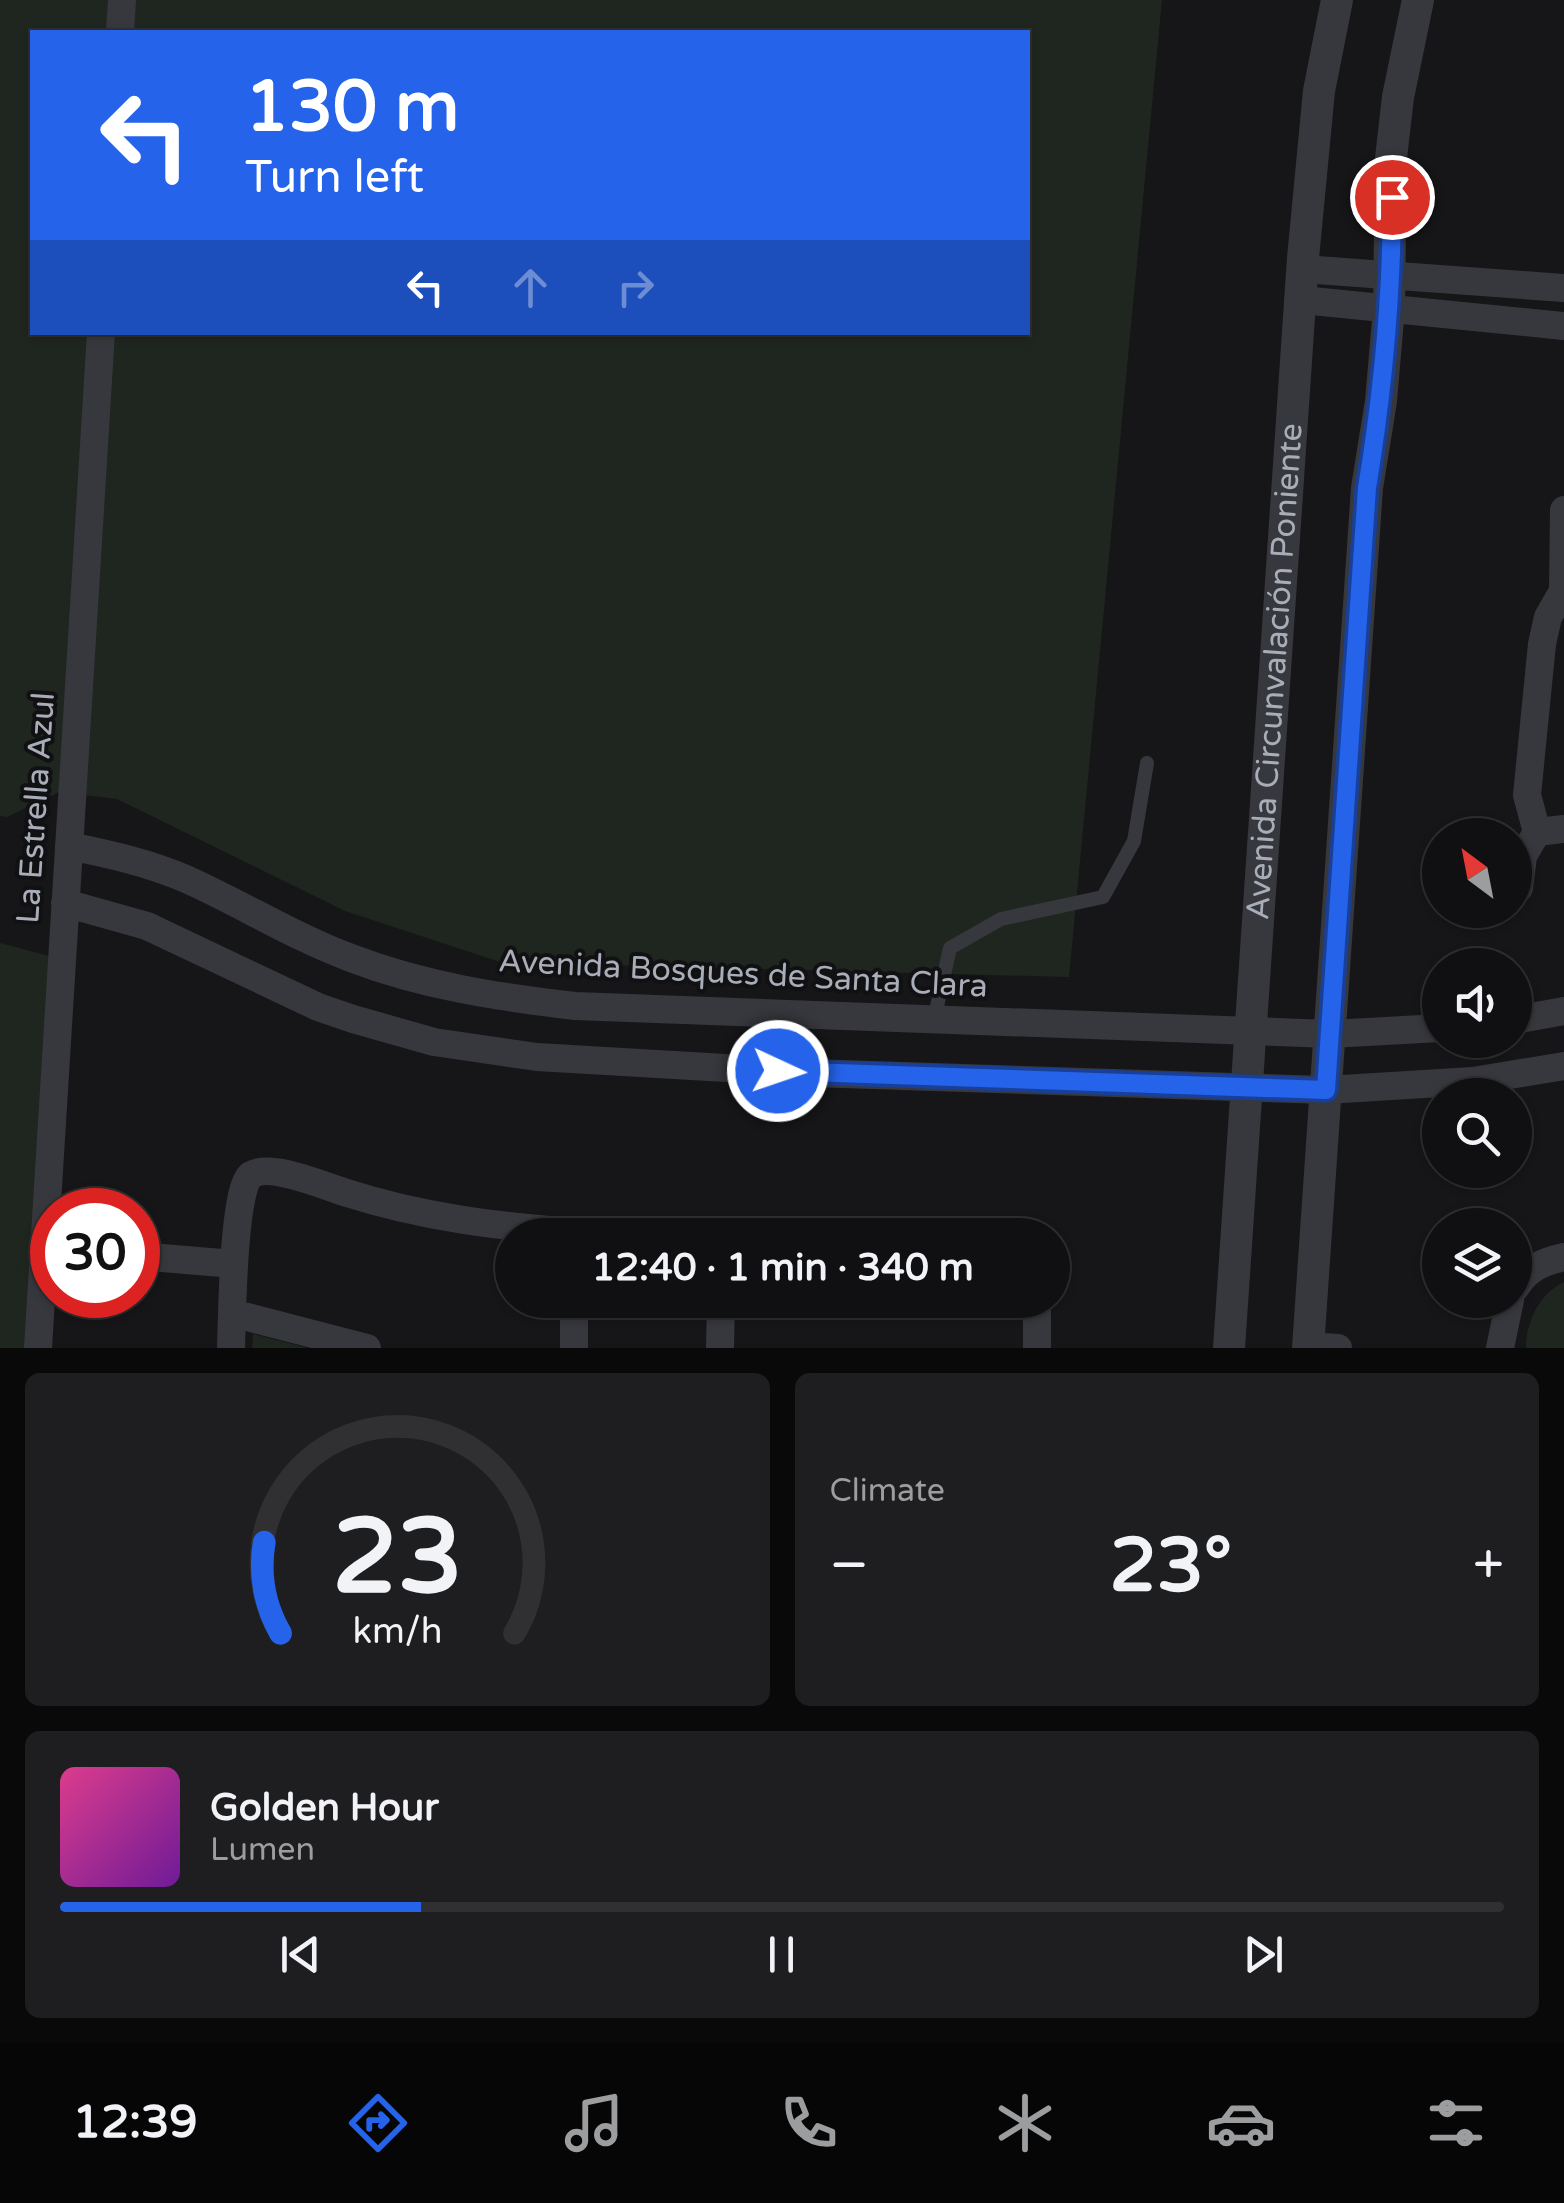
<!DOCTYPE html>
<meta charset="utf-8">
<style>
body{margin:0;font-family:"Varela Round",sans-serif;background:#1e1e20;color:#f1f3f6;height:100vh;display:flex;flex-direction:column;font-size:38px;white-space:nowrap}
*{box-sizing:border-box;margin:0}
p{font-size:32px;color:#9c9d9f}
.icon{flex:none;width:55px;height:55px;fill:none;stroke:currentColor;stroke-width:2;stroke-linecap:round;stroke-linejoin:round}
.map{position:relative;height:1348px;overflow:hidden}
.side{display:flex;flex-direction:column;gap:25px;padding:25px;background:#09090a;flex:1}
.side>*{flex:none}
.guide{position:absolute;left:30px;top:30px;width:1000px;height:305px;border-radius:0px;box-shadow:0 2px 8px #0004,0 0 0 2px #303032;background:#2563eb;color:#fff;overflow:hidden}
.needle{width:65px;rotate:328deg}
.buttons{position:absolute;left:1422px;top:818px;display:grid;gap:20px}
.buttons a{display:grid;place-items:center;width:110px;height:110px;border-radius:50%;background:#101012;box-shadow:0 2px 8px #0004,0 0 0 2px #303032;font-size:50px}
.speed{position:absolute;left:30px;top:1188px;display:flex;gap:20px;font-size:50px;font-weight:700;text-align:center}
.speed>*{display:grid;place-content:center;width:130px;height:130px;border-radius:50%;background:#101012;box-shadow:0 2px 8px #0004,0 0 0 2px #303032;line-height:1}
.speed .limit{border:15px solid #d22;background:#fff;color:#111}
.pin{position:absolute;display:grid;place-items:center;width:85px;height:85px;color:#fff;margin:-42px;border:5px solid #fff;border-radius:50%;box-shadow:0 2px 10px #0007}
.me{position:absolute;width:110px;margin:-55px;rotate:93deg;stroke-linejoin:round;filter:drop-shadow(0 0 8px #0008)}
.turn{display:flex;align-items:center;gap:35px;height:210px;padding:0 50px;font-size:45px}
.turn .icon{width:130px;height:130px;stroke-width:2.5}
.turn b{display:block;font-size:70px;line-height:85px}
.lanes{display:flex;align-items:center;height:95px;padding:0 50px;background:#0003;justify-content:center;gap:50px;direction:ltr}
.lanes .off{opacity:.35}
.big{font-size:75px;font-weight:700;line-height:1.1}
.side .card{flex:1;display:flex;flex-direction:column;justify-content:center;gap:15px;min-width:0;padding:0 35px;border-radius:15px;background:#1e1e20}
.side .dial{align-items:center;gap:0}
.dial svg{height:260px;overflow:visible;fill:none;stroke:#303032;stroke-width:7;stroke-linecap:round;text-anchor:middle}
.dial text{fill:#f1f3f6;stroke:none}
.song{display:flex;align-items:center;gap:30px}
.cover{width:120px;height:120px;border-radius:15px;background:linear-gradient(135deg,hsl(330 70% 55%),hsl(280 70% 35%))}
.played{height:10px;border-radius:5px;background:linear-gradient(90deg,#2563eb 25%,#303032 25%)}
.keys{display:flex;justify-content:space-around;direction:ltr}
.heat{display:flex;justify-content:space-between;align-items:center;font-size:55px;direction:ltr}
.side .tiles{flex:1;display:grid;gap:25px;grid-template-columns:1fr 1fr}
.card:last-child{grid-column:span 2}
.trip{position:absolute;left:495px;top:1218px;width:575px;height:100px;border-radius:50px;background:#101012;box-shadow:0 2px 8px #0004,0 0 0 2px #303032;font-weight:700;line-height:100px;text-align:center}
.dock{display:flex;height:160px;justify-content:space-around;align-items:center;background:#060607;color:#9c9d9f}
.dock .icon{width:70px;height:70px}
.dock .active{color:#2563eb}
.dock b{font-size:45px;color:#f1f3f6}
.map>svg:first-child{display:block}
</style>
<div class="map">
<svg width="1564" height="1348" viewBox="0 0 1564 1348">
<rect width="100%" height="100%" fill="#161618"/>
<path fill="#1e261f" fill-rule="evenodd" d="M 0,0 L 1162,0 L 1069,977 L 500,962 L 345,911 L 117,799 L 59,792 L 7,817 L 0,816 ZM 32,32 L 1028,32 L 1028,332 L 32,332 Z
M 0,943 L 49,956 L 26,1348 L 0,1348 Z
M 1564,1282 L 1564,1348 L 1526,1348 C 1526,1321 1540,1293 1564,1282 Z
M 253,1334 L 308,1348 L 252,1348 Z"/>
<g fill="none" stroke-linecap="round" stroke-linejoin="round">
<path stroke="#3d3f44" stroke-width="5" stroke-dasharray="5 8" stroke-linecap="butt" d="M 601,1232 L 708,1235"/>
<path stroke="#37383d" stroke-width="14" d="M 934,1020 L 950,948 L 1001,919 L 1103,897 L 1134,841 L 1147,763"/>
<path stroke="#37383d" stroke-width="28" d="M 120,32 L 122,0
M 1303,269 L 1564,288
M 1302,300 L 1564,326
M 1563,591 L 1564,510
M 1537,832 L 1527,795 L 1542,644 L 1548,617 L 1563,591
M 1537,832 L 1564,829
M 69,846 C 109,854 149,863 186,879 C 242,904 294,937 351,958 C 424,986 498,997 575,1006 L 1330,1034 L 1440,1028
M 1519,888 L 1523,856 L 1537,832
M 65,903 L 147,926 L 318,1007 L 353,1019 L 434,1042 L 537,1057 L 811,1073 L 1326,1090 L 1473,1081 L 1564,1066
M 1515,1020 L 1564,1011
M 138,1256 L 234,1264
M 1515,1288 C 1528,1268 1542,1262 1564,1257
M 232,1313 L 367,1348
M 1308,1346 L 1338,1348
M 38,1348 L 101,332
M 231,1348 C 232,1321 233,1187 251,1175 C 271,1162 326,1187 347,1193 C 422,1217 496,1226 574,1232 L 574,1235
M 574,1348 L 574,1300
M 720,1348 L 721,1300
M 1037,1348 L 1037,1300
M 1500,1348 L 1510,1300"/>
<g stroke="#37383d" stroke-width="32">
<path id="s1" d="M 1229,1348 L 1303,258 L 1319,91 L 1337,0"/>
<path d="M 1308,1348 L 1367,488 L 1381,401 L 1389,308 L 1391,158 L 1398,97 L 1418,0"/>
</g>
</g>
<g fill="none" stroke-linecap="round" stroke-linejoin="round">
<g stroke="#184099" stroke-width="25">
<path id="route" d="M 778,1071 L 1326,1090 L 1367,488 C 1383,391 1392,296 1392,197"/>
</g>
<use href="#route" stroke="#2563eb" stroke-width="18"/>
</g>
<g text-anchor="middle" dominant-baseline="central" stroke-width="8" stroke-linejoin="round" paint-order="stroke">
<g font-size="32" fill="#a8adb8" stroke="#111113">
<text stroke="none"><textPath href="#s1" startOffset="678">Avenida Circunvalación Poniente</textPath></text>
<text transform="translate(36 808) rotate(-86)">La Estrella Azul</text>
<text transform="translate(743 974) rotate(3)">Avenida Bosques de Santa Clara</text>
</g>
</g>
</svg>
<div class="buttons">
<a><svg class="needle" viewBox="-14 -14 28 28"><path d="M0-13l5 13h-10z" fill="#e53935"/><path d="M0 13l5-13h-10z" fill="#9c9d9f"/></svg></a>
<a><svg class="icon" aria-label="sound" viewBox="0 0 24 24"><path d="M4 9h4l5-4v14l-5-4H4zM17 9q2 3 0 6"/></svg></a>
<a><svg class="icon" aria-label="search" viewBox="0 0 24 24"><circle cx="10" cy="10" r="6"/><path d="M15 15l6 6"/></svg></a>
<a><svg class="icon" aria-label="layers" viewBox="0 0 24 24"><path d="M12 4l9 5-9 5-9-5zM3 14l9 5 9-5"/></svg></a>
</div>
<div class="speed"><div class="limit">30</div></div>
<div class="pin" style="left:1392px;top:197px;background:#d93025"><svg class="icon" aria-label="arrive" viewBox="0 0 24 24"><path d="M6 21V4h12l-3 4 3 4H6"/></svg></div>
<svg class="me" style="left:778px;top:1071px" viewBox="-20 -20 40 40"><circle r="17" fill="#2563eb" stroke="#fff" stroke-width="3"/><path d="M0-11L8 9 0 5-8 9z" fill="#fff"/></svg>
<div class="trip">12:40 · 1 min · 340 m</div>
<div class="guide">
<div class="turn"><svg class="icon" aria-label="left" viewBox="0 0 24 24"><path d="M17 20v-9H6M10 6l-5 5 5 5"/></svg><div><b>130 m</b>Turn left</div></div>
<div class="lanes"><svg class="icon" aria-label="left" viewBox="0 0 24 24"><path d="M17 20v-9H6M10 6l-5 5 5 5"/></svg><svg class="icon off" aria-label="ahead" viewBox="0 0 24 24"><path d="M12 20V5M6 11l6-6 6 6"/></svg><svg class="icon off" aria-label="right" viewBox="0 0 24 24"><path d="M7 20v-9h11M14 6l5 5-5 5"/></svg></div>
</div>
</div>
<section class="side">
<div class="tiles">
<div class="card dial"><svg viewBox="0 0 100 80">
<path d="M14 69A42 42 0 1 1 86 69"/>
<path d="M14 69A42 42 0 0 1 9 41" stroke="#2563eb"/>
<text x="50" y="56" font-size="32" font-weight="700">23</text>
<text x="50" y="72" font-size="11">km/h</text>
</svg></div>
<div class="card"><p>Climate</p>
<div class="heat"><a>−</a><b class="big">23°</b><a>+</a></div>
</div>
<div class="card">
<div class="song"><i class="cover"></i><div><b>Golden Hour</b><p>Lumen</p></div></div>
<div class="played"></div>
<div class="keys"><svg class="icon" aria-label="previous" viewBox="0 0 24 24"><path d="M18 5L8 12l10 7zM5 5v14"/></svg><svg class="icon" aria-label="pause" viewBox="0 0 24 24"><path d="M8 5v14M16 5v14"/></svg><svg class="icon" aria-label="next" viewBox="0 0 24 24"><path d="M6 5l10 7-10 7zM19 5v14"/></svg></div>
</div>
</div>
</section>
<nav class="dock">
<b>12:39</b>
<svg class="icon active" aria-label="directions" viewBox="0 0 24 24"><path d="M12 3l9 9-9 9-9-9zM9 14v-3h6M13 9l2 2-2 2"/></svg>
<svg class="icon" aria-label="music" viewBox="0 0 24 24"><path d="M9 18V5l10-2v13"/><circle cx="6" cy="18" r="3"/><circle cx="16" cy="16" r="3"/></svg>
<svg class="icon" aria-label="phone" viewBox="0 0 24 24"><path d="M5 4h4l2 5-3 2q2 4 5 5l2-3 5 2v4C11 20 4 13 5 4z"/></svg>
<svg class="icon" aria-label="climate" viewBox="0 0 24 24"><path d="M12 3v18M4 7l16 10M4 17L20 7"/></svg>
<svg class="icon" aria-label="car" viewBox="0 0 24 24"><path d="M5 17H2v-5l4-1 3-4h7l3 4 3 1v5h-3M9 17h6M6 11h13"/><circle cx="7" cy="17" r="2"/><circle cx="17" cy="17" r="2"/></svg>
<svg class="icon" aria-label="filters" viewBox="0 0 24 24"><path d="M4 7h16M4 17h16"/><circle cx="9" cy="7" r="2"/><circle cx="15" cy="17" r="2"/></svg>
</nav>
